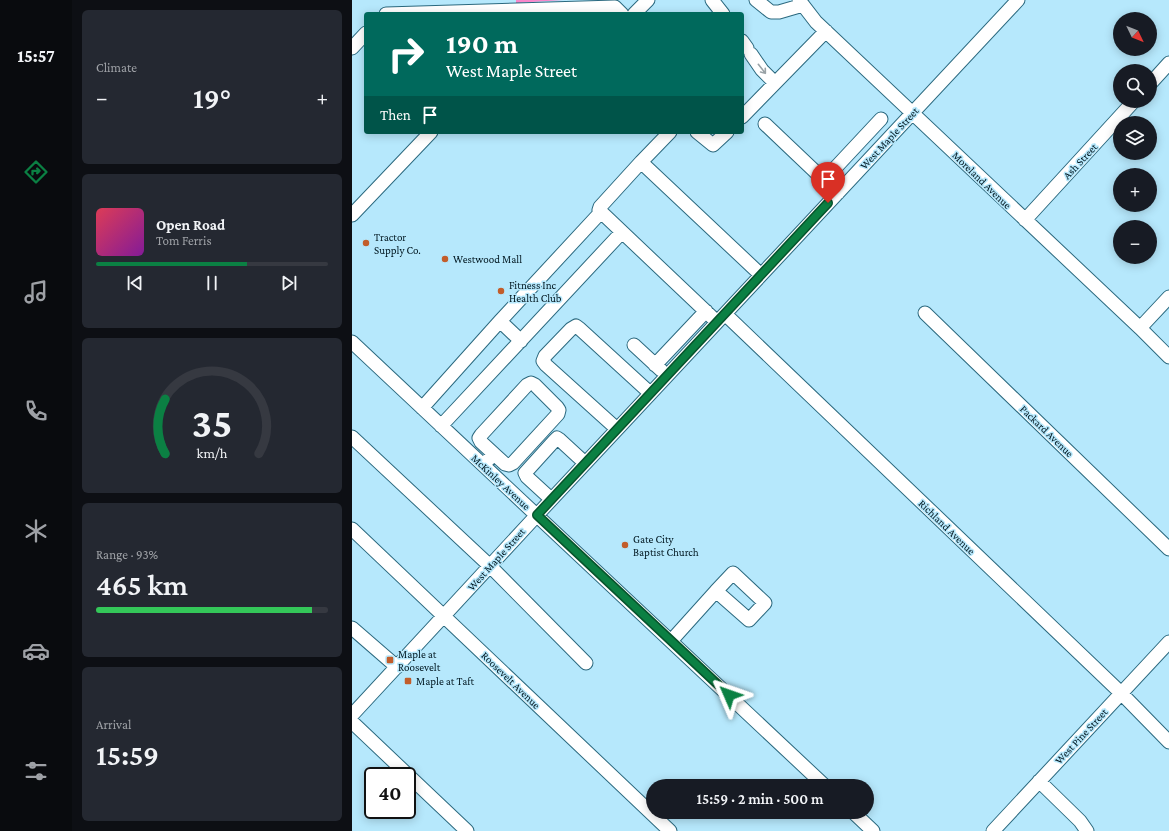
<!DOCTYPE html>
<meta charset="utf-8">
<style>
body{margin:0;font-family:"Crimson Pro",serif;background:#242831;color:#f1f3f6;height:100vh;display:flex;flex-direction:column;font-size:15px;white-space:nowrap}
*{box-sizing:border-box;margin:0}
p{font-size:13px;color:#9ea1a6}
.icon{flex:none;width:22px;height:22px;fill:none;stroke:currentColor;stroke-width:2;stroke-linecap:round;stroke-linejoin:round}
.map{position:relative;flex:1;overflow:hidden}
.details{display:flex;flex-direction:column;gap:10px;padding:10px;background:#0d0f14;width:280px}
.details>*{flex:none}
.banner{position:absolute;left:12px;top:12px;width:380px;height:122px;border-radius:4px;box-shadow:0 2px 10px #0003;background:#00695c;color:#fff;overflow:hidden}
.needle{width:26px;rotate:133deg}
.fabs{position:absolute;left:761px;top:12px;display:grid;gap:8px}
.fabs a{display:grid;place-items:center;width:44px;height:44px;border-radius:50%;background:#171b24;box-shadow:0 2px 10px #0003;font-size:20px}
.speed{position:absolute;left:12px;top:767px;display:flex;gap:8px;font-size:20px;font-weight:700;text-align:center}
.speed>*{display:grid;place-content:center;width:52px;height:52px;border-radius:50%;background:#171b24;box-shadow:0 2px 10px #0003;line-height:1}
.speed .limit{border:2px solid #111;border-radius:6px;background:#fff;color:#111}
.pin{position:absolute;display:grid;place-items:center;width:34px;height:34px;color:#fff;margin:-41px -17px;border-radius:50% 50% 50% 0;rotate:-45deg;box-shadow:0 0 4px #0007}
.pin .icon{rotate:45deg}
.me{position:absolute;width:44px;margin:-22px;rotate:313deg;stroke-linejoin:round;filter:drop-shadow(0 0 3px #0008)}
.turn{display:flex;align-items:center;gap:14px;height:84px;padding:0 16px;font-size:18px}
.turn .icon{width:52px;height:52px;stroke-width:2.5}
.turn b{display:block;font-size:28px;line-height:34px}
.then{display:flex;align-items:center;height:38px;padding:0 16px;background:#0003;gap:8px;font-size:15px}
.big{font-size:30px;font-weight:600;line-height:1.1}
.details .card{flex:1;display:flex;flex-direction:column;justify-content:center;gap:6px;min-width:0;padding:0 14px;border-radius:6px;background:#242831}
.details .dial{align-items:center;gap:0}
.dial svg{height:104px;overflow:visible;fill:none;stroke:#363941;stroke-width:7;stroke-linecap:round;text-anchor:middle}
.dial text{fill:#f1f3f6;stroke:none}
.song{display:flex;align-items:center;gap:12px}
.cover{width:48px;height:48px;border-radius:6px;background:linear-gradient(135deg,hsl(350 70% 55%),hsl(290 70% 35%))}
.played{height:4px;border-radius:2px;background:linear-gradient(90deg,#0b8043 65%,#363941 65%)}
.keys{display:flex;justify-content:space-around;direction:ltr}
.heat{display:flex;justify-content:space-between;align-items:center;font-size:22px;direction:ltr}
.charge{height:6px;border-radius:3px;background:linear-gradient(90deg,#34c759 93%,#363941 0)}
.trip{position:absolute;left:294px;top:779px;width:228px;height:40px;border-radius:20px;background:#171b24;box-shadow:0 2px 10px #0003;font-weight:600;line-height:40px;text-align:center}
main{display:flex;flex:1;min-height:0}
.tab-bar{display:flex;flex-direction:column;width:72px;justify-content:space-around;align-items:center;background:#090b0e;color:#9ea1a6}
.tab-bar .icon{width:28px;height:28px}
.tab-bar .on{color:#0b8043}
.tab-bar b{font-size:18px;color:#f1f3f6}
.map>svg:first-child{display:block}
</style>
<main>
<nav class="tab-bar">
<b>15:57</b>
<svg class="icon on" aria-label="directions" viewBox="0 0 24 24"><path d="M12 3l9 9-9 9-9-9zM9 14v-3h6M13 9l2 2-2 2"/></svg>
<svg class="icon" aria-label="music" viewBox="0 0 24 24"><path d="M9 18V5l10-2v13"/><circle cx="6" cy="18" r="3"/><circle cx="16" cy="16" r="3"/></svg>
<svg class="icon" aria-label="phone" viewBox="0 0 24 24"><path d="M5 4h4l2 5-3 2q2 4 5 5l2-3 5 2v4C11 20 4 13 5 4z"/></svg>
<svg class="icon" aria-label="climate" viewBox="0 0 24 24"><path d="M12 3v18M4 7l16 10M4 17L20 7"/></svg>
<svg class="icon" aria-label="car" viewBox="0 0 24 24"><path d="M5 17H2v-5l4-1 3-4h7l3 4 3 1v5h-3M9 17h6M6 11h13"/><circle cx="7" cy="17" r="2"/><circle cx="17" cy="17" r="2"/></svg>
<svg class="icon" aria-label="filters" viewBox="0 0 24 24"><path d="M4 7h16M4 17h16"/><circle cx="9" cy="7" r="2"/><circle cx="15" cy="17" r="2"/></svg>
</nav>
<section class="details">
<div class="card"><p>Climate</p>
<div class="heat"><a>−</a><b class="big">19°</b><a>+</a></div>
</div>
<div class="card">
<div class="song"><i class="cover"></i><div><b>Open Road</b><p>Tom Ferris</p></div></div>
<div class="played"></div>
<div class="keys"><svg class="icon" aria-label="previous" viewBox="0 0 24 24"><path d="M18 5L8 12l10 7zM5 5v14"/></svg><svg class="icon" aria-label="pause" viewBox="0 0 24 24"><path d="M8 5v14M16 5v14"/></svg><svg class="icon" aria-label="next" viewBox="0 0 24 24"><path d="M6 5l10 7-10 7zM19 5v14"/></svg></div>
</div>
<div class="card dial"><svg viewBox="0 0 100 80">
<path d="M14 69A42 42 0 1 1 86 69"/>
<path d="M14 69A42 42 0 0 1 14 27" stroke="#0b8043"/>
<text x="50" y="56" font-size="32" font-weight="700">35</text>
<text x="50" y="72" font-size="11">km/h</text>
</svg></div>
<div class="card"><p>Range · 93%</p><b class="big">465 km</b><div class="charge"></div></div>
<div class="card"><p>Arrival</p><b class="big">15:59</b></div>
</section>
<div class="map">
<svg width="817" height="831" viewBox="0 0 817 831">
<defs>
<pattern id="water-rules" width="6" height="5" patternUnits="userSpaceOnUse"><rect width="6" height="5" fill="#f887cb"/><path d="M0 2.5h6" fill="none" stroke="#d374ae"/></pattern>
</defs>
<rect width="100%" height="100%" fill="#b6e8fc"/>
<path fill="url(#water-rules)" d="M 164,0 L 211,0 L 164,3 Z"/>
<g fill="none" stroke-linecap="round" stroke-linejoin="round">
<g stroke="#2b697f" stroke-width="15">
<path id="minor" d="M 360,0 L 371,14
M 404,0 L 419,12 L 427,12 L 451,5
M 447,0 L 464,22 L 788,328 L 817,357
M 34,14 L 263,7 L 270,14
M 282,14 L 296,0
M 390,41 L 395,48
M 0,48 L 14,33
M 399,54 L 410,70 L 423,83
M 798,84 L 817,63
M 390,117 L 474,31
M 413,124 L 472,180
M 318,132 L 289,162 L 409,275
M 345,132 L 361,145 L 375,132
M 289,162 L 248,207 L 247,210 L 365,322
M 486,193 L 472,180 L 529,119
M 0,215 L 79,132
M 673,220 L 782,101
M 573,313 L 817,549
M 373,314 L 769,693 L 817,742
M 148,321 L 169,341
M 788,328 L 817,297
M 0,342 L 473,786
M 282,345 L 309,370
M 303,365 L 354,311
M 70,408 L 148,321 L 249,212
M 89,426 L 270,232
M 265,429 L 194,365 L 191,361 L 193,356 L 219,329 L 224,326 L 228,329 L 298,393
M 0,437 L 138,566 L 234,663
M 131,465 L 142,454 L 153,464 L 157,465 L 161,463 L 206,414 L 207,410 L 205,407 L 183,385 L 179,383 L 175,385 L 129,435 L 127,438 L 129,442 L 142,454
M 199,499 L 175,477 L 173,473 L 202,441 L 205,438 L 208,440 L 233,463
M 0,529 L 318,831
M 381,573 L 413,603 L 397,620 L 364,591 Z
M 0,628 L 45,667
M 319,641 L 364,591
M 0,715 L 185,515 L 666,0
M 0,722 L 115,831
M 687,781 L 728,821 L 735,831
M 501,812 L 521,831
M 641,831 L 817,642"/>
</g>
<use href="#minor" stroke="#fff" stroke-width="13"/>
</g>
<defs><path id="oneway-shaft" d="M-6 0H5M1.5-3L5.5 0L1.5 3" fill="none" stroke-width="1.6" stroke-linecap="round" stroke-linejoin="round"/></defs>
<use stroke="#99a2a6" href="#oneway-shaft" transform="translate(410 69) rotate(52)"/>
<g fill="none" stroke-linecap="round" stroke-linejoin="round">
<g stroke="#07532c" stroke-width="10">
<path id="route" d="M 377,695 L 185,515 L 476,203"/>
</g>
<use href="#route" stroke="#0b8043" stroke-width="7"/>
</g>
<g fill="#c25d2b" stroke="#b6e8fc" stroke-width="1.5">
<circle cx="14" cy="243" r="4"/>
<circle cx="93" cy="259" r="4"/>
<circle cx="149" cy="291" r="4"/>
<circle cx="273" cy="545" r="4"/>
<rect x="34" y="656" width="8" height="8" rx="2"/>
<rect x="52" y="677" width="8" height="8" rx="2"/>
</g>
<g text-anchor="middle" dominant-baseline="central" stroke-width="3" stroke-linejoin="round" paint-order="stroke">
<g font-size="11" fill="#001720" stroke="#b6e8fc">
<text transform="translate(537 138) rotate(-47)">West Maple Street</text>
<text transform="translate(728 161) rotate(-47)">Ash Street</text>
<text transform="translate(630 180) rotate(44)">Moreland Avenue</text>
<text transform="translate(695 431) rotate(44)">Packard Avenue</text>
<text transform="translate(149 482) rotate(43)">McKinley Avenue</text>
<text transform="translate(595 527) rotate(44)">Richland Avenue</text>
<text transform="translate(144 559) rotate(-48)">West Maple Street</text>
<text transform="translate(159 680) rotate(44)">Roosevelt Avenue</text>
<text transform="translate(729 736) rotate(-47)">West Pine Street</text>
</g>
<g font-size="11" fill="#001720" stroke="#b6e8fc" text-anchor="start">
<text x="22" y="237">Tractor<tspan x="22" dy="13">Supply Co.</tspan></text>
<text x="101" y="259">Westwood Mall</text>
<text x="157" y="285">Fitness Inc<tspan x="157" dy="13">Health Club</tspan></text>
<text x="281" y="539">Gate City<tspan x="281" dy="13">Baptist Church</tspan></text>
<text x="46" y="654">Maple at<tspan x="46" dy="13">Roosevelt</tspan></text>
<text x="64" y="681">Maple at Taft</text>
</g>
</g>
</svg>
<div class="fabs">
<a><svg class="needle" viewBox="-14 -14 28 28"><path d="M0-13l5 13h-10z" fill="#e53935"/><path d="M0 13l5-13h-10z" fill="#9ea1a6"/></svg></a>
<a><svg class="icon" aria-label="search" viewBox="0 0 24 24"><circle cx="10" cy="10" r="6"/><path d="M15 15l6 6"/></svg></a>
<a><svg class="icon" aria-label="layers" viewBox="0 0 24 24"><path d="M12 4l9 5-9 5-9-5zM3 14l9 5 9-5"/></svg></a>
<a>+</a>
<a>−</a>
</div>
<div class="speed"><div class="limit">40</div></div>
<div class="pin" style="left:476px;top:203px;background:#d93025"><svg class="icon" aria-label="arrive" viewBox="0 0 24 24"><path d="M6 21V4h12l-3 4 3 4H6"/></svg></div>
<svg class="me" style="left:377px;top:695px" viewBox="-20 -20 40 40"><path d="M0-17L14 15 0 8-14 15z" fill="#0b8043" stroke="#fff" stroke-width="4"/></svg>
<div class="trip">15:59 · 2 min · 500 m</div>
<div class="banner">
<div class="turn"><svg class="icon" aria-label="right" viewBox="0 0 24 24"><path d="M7 20v-9h11M14 6l5 5-5 5"/></svg><div><b>190 m</b>West Maple Street</div></div>
<div class="then">Then<svg class="icon" aria-label="arrive" viewBox="0 0 24 24"><path d="M6 21V4h12l-3 4 3 4H6"/></svg></div>
</div>
</div>
</main>
